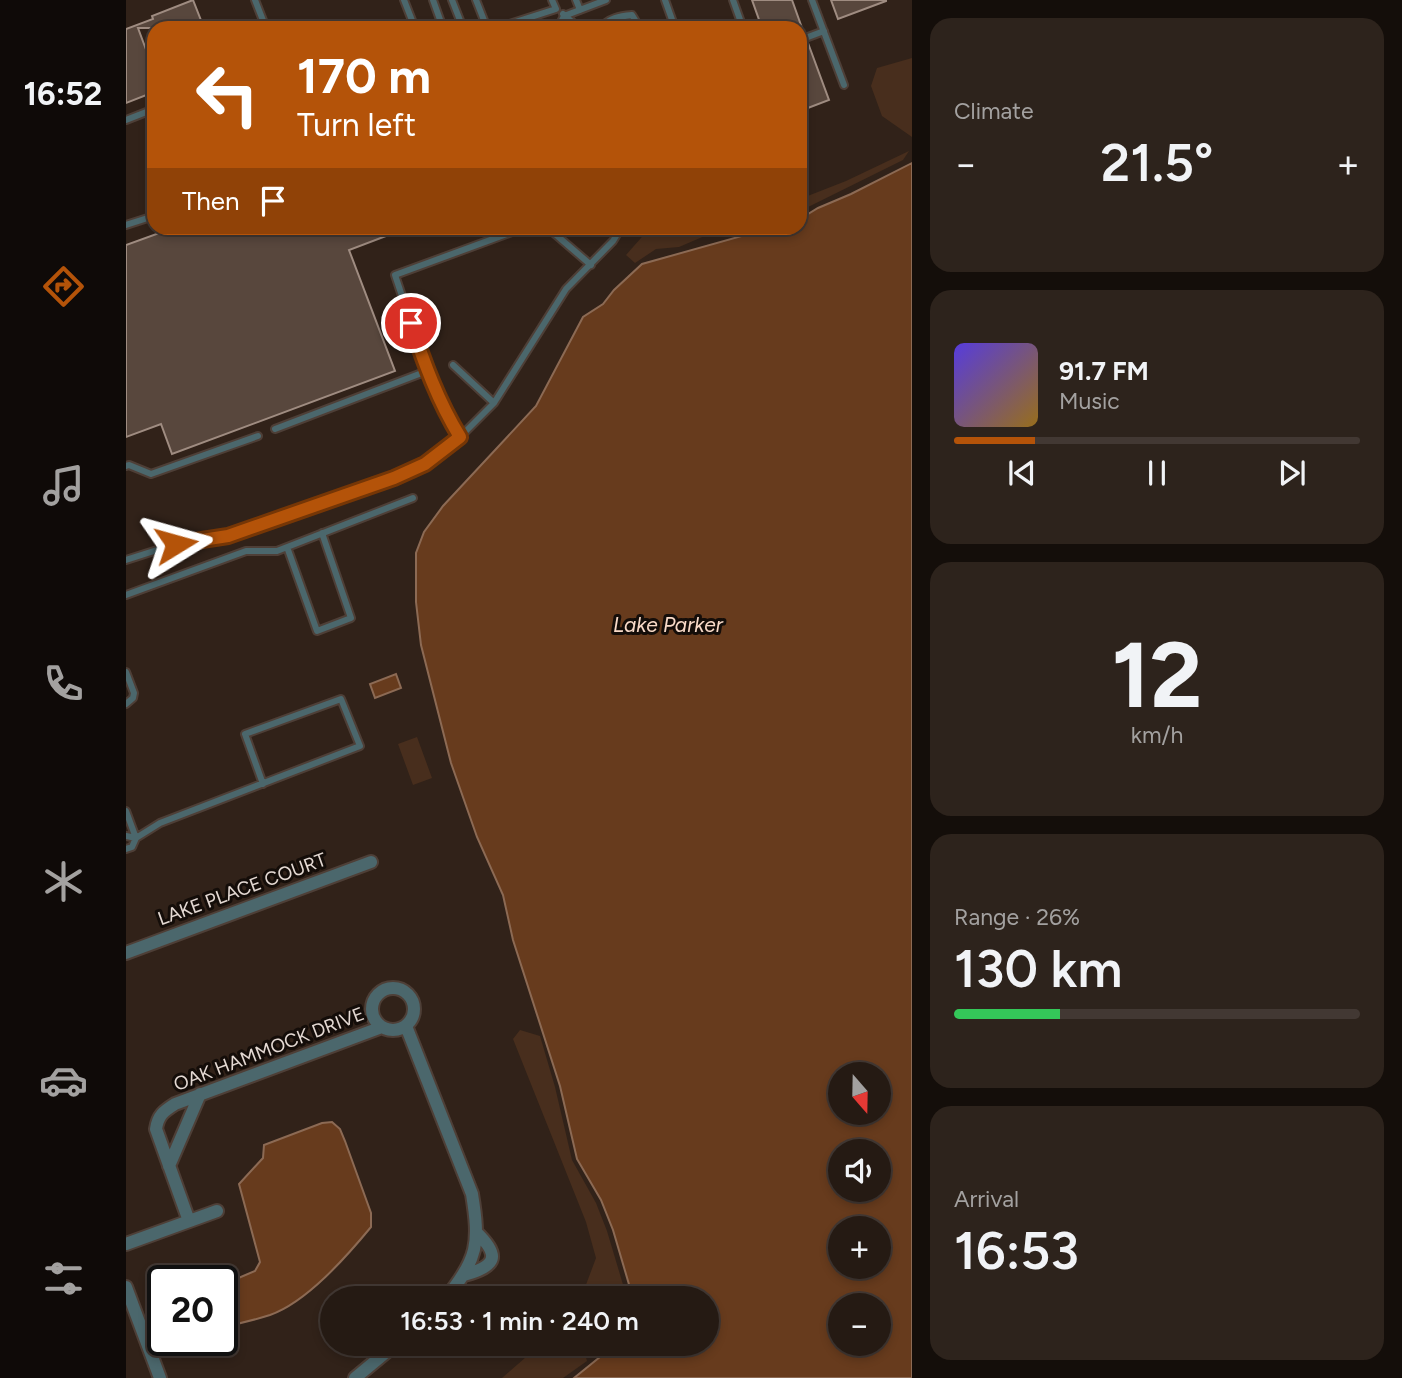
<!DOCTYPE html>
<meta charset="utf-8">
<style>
body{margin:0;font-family:Figtree,sans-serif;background:#2d231c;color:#f1f3f6;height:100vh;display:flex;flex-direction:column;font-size:26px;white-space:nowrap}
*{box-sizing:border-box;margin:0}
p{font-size:23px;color:#a3a1a0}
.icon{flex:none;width:38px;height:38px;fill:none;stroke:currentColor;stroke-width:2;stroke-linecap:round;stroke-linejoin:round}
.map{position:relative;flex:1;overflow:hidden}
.side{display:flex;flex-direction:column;gap:18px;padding:18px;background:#140e0a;width:490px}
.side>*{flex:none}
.banner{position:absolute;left:21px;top:21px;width:660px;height:214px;border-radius:21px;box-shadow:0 4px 10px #0003,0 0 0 2px #423833;background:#b45309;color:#fff;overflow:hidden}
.needle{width:46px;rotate:160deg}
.fabs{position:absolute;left:702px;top:1062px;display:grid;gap:14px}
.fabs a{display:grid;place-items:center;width:63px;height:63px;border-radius:50%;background:#251a13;box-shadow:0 4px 10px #0003,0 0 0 2px #423833;font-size:35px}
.speed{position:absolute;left:21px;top:1265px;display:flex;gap:14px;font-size:35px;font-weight:700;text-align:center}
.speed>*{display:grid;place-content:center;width:91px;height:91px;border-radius:50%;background:#251a13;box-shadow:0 4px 10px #0003,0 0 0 2px #423833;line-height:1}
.speed .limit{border:4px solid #111;border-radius:10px;background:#fff;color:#111}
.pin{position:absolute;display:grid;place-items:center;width:60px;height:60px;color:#fff;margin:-30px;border:4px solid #fff;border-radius:50%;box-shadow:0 2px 7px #0007}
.me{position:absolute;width:77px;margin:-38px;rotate:82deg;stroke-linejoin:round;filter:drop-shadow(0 0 5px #0008)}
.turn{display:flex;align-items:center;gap:24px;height:147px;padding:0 35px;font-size:32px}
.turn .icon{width:91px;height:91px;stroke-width:2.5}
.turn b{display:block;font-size:49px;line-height:60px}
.then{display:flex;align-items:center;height:66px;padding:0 35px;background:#0003;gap:14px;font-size:26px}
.big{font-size:52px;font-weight:600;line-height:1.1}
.side .widget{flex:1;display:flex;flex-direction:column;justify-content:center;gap:10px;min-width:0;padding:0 24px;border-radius:21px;background:#2d231c}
.side .dial{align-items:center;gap:0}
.dial b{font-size:91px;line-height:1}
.song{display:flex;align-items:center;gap:21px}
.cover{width:84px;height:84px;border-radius:10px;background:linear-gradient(135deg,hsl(250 70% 55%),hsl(40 70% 35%))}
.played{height:7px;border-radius:4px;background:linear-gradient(90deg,#b45309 20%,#423833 20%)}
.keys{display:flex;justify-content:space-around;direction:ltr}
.heat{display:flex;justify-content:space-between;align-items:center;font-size:38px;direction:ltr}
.charge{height:10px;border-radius:5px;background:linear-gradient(90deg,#34c759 26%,#423833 0)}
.trip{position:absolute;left:194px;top:1286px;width:399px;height:70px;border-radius:35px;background:#251a13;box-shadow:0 4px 10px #0003,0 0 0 2px #423833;font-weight:600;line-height:70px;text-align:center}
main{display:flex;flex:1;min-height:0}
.dock{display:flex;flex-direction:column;width:126px;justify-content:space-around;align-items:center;background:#0f0a08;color:#a3a1a0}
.dock .icon{width:49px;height:49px}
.dock .on{color:#b45309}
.dock b{font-size:32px;color:#f1f3f6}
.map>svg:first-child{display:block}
</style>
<main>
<nav class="dock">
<b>16:52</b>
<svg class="icon on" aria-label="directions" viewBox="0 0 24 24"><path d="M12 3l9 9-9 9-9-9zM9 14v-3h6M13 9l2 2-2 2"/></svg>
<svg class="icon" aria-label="music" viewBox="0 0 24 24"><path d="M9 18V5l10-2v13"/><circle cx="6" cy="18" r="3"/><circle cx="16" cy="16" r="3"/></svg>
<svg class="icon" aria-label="phone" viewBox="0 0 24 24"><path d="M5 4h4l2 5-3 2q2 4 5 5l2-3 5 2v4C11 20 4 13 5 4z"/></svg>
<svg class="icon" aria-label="climate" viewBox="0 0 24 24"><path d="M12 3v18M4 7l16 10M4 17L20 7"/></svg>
<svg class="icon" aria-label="car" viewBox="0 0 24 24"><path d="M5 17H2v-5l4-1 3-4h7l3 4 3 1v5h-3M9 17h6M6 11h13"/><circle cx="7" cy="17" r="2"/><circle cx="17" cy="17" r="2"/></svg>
<svg class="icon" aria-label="filters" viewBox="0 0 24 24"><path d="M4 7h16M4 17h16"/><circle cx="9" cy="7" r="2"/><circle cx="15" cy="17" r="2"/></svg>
</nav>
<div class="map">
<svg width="786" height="1378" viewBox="0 0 786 1378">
<rect width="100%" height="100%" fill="#312219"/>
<path fill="#482e1d" d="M 786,58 L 786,137 L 756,116 L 745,86 L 751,68 Z
M 783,151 L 777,160 L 674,211 L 674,199 L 720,181 Z
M 537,228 L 622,228 L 588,237 L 581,235 L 553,247 L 530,249 L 509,263 L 500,255 L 522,230 Z
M 291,737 L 306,778 L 287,785 L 272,744 Z
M 394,1030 L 414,1036 L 429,1087 L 446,1160 L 470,1203 L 481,1231 L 501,1298 L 455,1298 L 470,1258 L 460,1222 L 387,1039 Z
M 415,1344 L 456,1344 L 461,1361 L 437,1378 L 376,1378 Z"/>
<path fill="#673b1d" stroke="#8c6a54" stroke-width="2" fill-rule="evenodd" d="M 786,163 L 786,1378 L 448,1378 L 490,1344 L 581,1344 L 581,1298 L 507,1298 L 487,1230 L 475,1200 L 451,1159 L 434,1086 L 387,940 L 377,895 L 351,837 L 325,763 L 295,645 L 290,602 L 290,553 L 298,532 L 317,506 L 410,406 L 457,317 L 477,304 L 488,290 L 516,264 L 644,228 L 674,228 L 674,219 L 692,208 L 725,194 ZM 714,1074 L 752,1074 L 752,1113 L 714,1113 ZM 714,1152 L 752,1152 L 752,1190 L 714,1190 ZM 714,1228 L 752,1228 L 752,1267 L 714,1267 ZM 714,1306 L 752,1306 L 752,1344 L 714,1344 Z
M 270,674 L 275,688 L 249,698 L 244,684 Z
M 206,1122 L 214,1129 L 219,1141 L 245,1213 L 245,1227 C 221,1256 181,1302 144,1315 C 128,1320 112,1324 96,1327 L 96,1285 L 129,1271 L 134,1262 L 113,1184 L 137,1158 L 138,1145 L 196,1123 Z"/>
<path fill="#58473d" stroke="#9f8c81" stroke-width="2" d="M 67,0 L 78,28 L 12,28 L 28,71 L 28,92 L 0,103 L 0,29 L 27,19 L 26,16 Z
M 626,0 L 666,0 L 676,28 L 636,28 Z
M 705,0 L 760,0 L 760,1 L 712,19 Z
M 682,43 L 703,100 L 674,111 L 674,46 Z
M 47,228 L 281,228 L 223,250 L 269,371 L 46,454 L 35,424 L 0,437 L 0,245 Z"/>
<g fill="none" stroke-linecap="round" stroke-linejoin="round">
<g stroke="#4e3f37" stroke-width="10">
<path id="lane" d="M 129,0 L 140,28
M 278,0 L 289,28
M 307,0 L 317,28
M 326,0 L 337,28
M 350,0 L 361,28
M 450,0 L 454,10
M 539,0 L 549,28
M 607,0 L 617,28
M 686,0 L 718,85
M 437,14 L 453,28
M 371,28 L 430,9 L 426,0
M 432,28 L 438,16 L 480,0
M 476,28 C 481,18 495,16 506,15 L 514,28
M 674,40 L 698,31
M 0,120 L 28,109
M 0,225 L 28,216
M 422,228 L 465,265
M 327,365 L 368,403
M 301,371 L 269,275 L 397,228
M 149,429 L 301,371 L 321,416 L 334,437
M 0,466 L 3,465 L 25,474 L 132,436
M 161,547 L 191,631 L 225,618 L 196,533
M 0,560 L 50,544 L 102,536 L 141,524 L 268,478 L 299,464 L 334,437 L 368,403 L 440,289 L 487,241 L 495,228
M 0,595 L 120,551 L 151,551 L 287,498
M 0,672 L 8,693 L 7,698 L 0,704
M 0,811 L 10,838 L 34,823 L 234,746 L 215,699 L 119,734 L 137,784
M 0,836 L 10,838 L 6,847 L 0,849"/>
</g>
<g stroke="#4e3f37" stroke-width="16">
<path id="street" d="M 0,953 L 245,862
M246 1009a21 21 0 1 1 42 0a21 21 0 1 1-42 0Z
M 280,1026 L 346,1194 C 354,1243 352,1259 320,1298
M 43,1166 L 74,1094
M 63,1221 L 30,1129 C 32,1115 38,1111 49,1104 L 256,1027
M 0,1244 L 91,1211
M 338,1275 C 372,1266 374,1255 350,1232
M 0,1287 L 34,1378
M 229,1378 L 270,1344"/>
</g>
<use href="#lane" stroke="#4b676c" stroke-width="6"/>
<use href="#street" stroke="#4b676c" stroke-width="12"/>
</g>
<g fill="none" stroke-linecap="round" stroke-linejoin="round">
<g stroke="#753606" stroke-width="18">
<path id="route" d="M 50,544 L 102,536 L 268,478 L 299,464 L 334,437 C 312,401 298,363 285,323"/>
</g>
<use href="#route" stroke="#b45309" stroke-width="12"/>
</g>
<g text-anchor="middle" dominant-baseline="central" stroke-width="6" stroke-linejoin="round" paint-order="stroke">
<g font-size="19" fill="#e4d9d3" stroke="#140d09">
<text transform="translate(116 889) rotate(-20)">LAKE PLACE COURT</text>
<text transform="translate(143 1049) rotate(-21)">OAK HAMMOCK DRIVE</text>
</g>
<g font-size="21" font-style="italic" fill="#f9dac8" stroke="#140d09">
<text x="542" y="624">Lake Parker</text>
</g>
</g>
</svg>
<div class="fabs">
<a><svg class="needle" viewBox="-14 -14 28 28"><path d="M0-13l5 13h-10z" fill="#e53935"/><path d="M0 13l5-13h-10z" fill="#a3a1a0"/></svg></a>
<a><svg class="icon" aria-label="sound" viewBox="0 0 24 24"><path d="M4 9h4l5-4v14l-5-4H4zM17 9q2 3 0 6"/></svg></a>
<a>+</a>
<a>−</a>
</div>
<div class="speed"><div class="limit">20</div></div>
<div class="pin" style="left:285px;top:323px;background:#d93025"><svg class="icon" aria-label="arrive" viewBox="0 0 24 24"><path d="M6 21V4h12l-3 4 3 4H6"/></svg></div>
<svg class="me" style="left:50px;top:544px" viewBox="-20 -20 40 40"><path d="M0-17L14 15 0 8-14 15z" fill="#b45309" stroke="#fff" stroke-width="4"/></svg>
<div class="trip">16:53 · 1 min · 240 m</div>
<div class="banner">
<div class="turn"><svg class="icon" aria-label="left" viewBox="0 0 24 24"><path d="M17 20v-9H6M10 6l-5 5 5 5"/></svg><div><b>170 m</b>Turn left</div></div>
<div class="then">Then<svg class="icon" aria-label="arrive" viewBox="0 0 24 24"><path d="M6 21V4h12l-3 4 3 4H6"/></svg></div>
</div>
</div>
<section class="side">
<div class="widget"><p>Climate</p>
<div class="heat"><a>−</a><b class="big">21.5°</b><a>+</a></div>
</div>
<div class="widget">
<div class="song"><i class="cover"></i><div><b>91.7 FM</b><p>Music</p></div></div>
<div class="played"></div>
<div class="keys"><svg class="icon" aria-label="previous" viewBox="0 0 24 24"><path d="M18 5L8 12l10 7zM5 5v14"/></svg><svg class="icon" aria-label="pause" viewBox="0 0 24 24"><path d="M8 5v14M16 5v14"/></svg><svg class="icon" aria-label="next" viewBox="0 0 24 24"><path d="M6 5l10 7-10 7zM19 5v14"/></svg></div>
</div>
<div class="widget dial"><b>12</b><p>km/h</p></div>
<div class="widget"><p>Range · 26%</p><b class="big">130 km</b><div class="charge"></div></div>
<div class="widget"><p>Arrival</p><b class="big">16:53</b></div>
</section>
</main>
